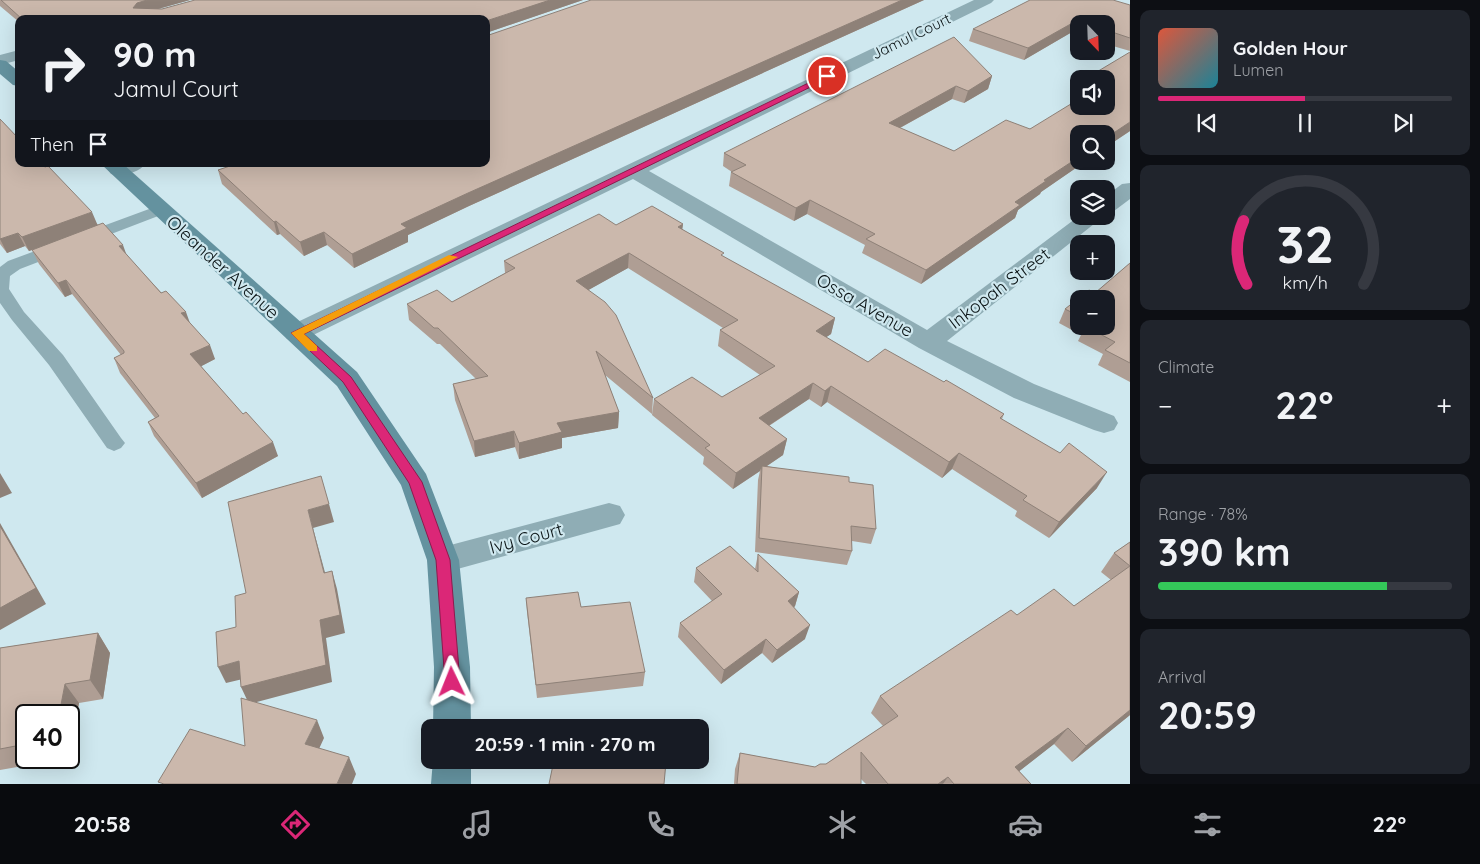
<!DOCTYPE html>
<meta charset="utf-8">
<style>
body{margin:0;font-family:Quicksand,sans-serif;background:#20242c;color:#f1f3f6;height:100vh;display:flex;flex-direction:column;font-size:19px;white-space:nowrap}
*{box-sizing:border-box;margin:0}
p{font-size:16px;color:#9ea1a6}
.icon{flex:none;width:28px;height:28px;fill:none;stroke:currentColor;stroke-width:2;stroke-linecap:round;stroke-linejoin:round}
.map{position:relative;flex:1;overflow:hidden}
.panel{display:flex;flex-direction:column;gap:10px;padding:10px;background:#0d0f14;width:350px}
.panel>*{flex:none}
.top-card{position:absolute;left:15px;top:15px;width:475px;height:152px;border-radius:10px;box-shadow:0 5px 20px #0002;background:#171b24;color:#f1f3f6;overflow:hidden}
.needle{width:32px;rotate:157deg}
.fabs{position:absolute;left:1070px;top:15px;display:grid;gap:10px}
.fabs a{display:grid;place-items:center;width:45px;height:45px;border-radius:10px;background:#171b24;box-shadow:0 5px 20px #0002;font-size:25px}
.speed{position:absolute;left:15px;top:704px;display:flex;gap:10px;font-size:25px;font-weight:700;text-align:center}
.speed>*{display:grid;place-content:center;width:65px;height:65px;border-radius:50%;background:#171b24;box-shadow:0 5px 20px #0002;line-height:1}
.speed .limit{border:2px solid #111;border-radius:8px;background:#fff;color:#111}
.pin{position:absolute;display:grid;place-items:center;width:42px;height:42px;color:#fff;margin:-21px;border:2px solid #fff;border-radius:50%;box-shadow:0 1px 5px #0007}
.me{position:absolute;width:55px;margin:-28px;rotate:358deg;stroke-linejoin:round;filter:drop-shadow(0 0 4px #0008)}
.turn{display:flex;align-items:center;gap:18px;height:105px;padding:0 15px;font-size:22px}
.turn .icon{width:65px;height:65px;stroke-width:2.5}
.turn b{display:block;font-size:35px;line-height:42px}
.then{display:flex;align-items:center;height:48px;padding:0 15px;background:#0003;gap:10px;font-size:19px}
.big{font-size:38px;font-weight:700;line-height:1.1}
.panel .tile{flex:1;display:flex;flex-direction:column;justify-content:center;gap:8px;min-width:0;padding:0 18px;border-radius:10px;background:#20242c}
.panel .dial{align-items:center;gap:0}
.dial svg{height:130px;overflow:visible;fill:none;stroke:#363941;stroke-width:7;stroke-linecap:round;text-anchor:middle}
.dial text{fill:#f1f3f6;stroke:none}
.song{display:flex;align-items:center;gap:15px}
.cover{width:60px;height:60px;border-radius:8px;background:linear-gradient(135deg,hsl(10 70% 55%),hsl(190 70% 35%))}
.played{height:5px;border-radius:2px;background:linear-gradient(90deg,#db2777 50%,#363941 50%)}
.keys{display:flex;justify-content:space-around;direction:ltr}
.heat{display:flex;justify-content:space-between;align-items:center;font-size:28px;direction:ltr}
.charge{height:8px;border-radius:4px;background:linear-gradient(90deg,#34c759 78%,#363941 0)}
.trip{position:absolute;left:421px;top:719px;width:288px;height:50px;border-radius:10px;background:#171b24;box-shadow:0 5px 20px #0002;font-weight:700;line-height:50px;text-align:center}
.tabs{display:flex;height:80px;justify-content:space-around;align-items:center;background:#090b0e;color:#9ea1a6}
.tabs .icon{width:35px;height:35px}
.tabs .active{color:#db2777}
.tabs b{font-size:22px;color:#f1f3f6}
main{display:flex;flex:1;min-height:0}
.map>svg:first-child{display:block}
</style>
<main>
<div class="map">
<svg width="1130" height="784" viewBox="0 0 1130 784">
<rect width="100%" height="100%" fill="#cfe8ef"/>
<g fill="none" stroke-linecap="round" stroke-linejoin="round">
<path fill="#8fadb5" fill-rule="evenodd" d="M 160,205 L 168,210 L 166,213 L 20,269 L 10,276 L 9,289 L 24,312 L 63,355 L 121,438 L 125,443 L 121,448 L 114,451 L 107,448 L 49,365 L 12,320 L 0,303 L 0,267 L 8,261 Z"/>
<path fill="#8fadb5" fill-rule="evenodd" d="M 974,0 L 994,0 L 991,3 L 649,171 L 927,330 L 1079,216 L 1104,216 L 947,341 L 1034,384 L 1114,416 L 1118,423 L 1114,430 L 1104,433 L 1094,430 L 1014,398 L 919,348 L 633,179 L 305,339 L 296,341 L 287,339 L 283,333 L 287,327 Z
M 19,50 L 19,60 L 0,65 L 0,55 Z
M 116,164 L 145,164 C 139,173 121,177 111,174 L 108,170 Z
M 1130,183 L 1130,199 L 1114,211 L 1106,212 L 1106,196 L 1122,184 Z
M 609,503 L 620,506 L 625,515 L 620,524 L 443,573 L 431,570 L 427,560 L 431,550 L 443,547 Z"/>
<path fill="#64929f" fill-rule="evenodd" d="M 0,60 L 6,61 L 19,72 L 19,86 L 13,85 L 0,74 Z
M 101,164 L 123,164 L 357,372 L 426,474 L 459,560 L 470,667 L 471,728 L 433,728 L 434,667 L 427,560 L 401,485 L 337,386 Z
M 433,760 L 471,760 L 471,784 L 431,784 Z"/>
</g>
<path fill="#af9e94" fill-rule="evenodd" d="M 0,0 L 190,0 L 158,9 L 583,0 L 486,33 L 486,19 L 19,19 L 19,22 L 0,6 Z
M 591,0 L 924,0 L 469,206 L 408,235 L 408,242 L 354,268 L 327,245 L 304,256 L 280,234 L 277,235 L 222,184 L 218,170 L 230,166 L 227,164 L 486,164 Z
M 1130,5 L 1130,51 L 1106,44 L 1106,24 L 1079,24 L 1079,35 L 1072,32 L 1024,60 L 969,41 L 973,29 Z
M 1130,52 L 1130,131 L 1106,147 L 1106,134 L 1079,161 L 1086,161 L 1041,192 L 1040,194 L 1018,210 L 1015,218 L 921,284 L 862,253 L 865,245 L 807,214 L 794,221 L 729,186 L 731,172 L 732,172 L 723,166 L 724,153 L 992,76 L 988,89 L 964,103 L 952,99 L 900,128 L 954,151 L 1106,106 Z
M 0,119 L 98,225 L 189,322 L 215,359 L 201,366 L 278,456 L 202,498 L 154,436 L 148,422 L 155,418 L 120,373 L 114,358 L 121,355 L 72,294 L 65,297 L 39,264 L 32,250 L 29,251 L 25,246 L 7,253 L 0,244 Z
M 683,224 L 682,229 L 724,257 L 835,318 L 831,334 L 826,337 L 868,362 L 944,382 L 1004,414 L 1002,419 L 1097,488 L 1049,538 L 1015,516 L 1017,511 L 952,469 L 942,478 L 827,402 L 821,407 L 809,399 L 769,426 L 787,439 L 783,455 L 767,466 L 849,482 L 876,529 L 871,544 L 852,541 L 852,551 L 847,565 L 755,552 L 758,480 L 760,471 L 733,489 L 703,464 L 704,457 L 652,415 L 654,399 L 722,397 L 760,375 L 718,346 L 720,330 L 723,328 L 628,268 L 588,290 L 653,398 L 652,414 L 605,375 L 619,412 L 618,428 L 562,438 L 562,448 L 519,459 L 515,447 L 475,457 L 455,400 L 453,384 L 476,379 L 440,344 L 437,344 L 409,320 L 407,304 L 452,302 L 505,273 L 504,261 L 616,225 Z
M 1130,263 L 1130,382 L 1098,365 L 1103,354 L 1078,341 L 1081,335 L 1059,323 L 1065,309 L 1089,290 L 1095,293 ZM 1079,299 L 1106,299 L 1106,326 L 1079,326 Z
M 1130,542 L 1130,715 L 1072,762 L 1054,744 L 1019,771 L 1031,784 L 866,784 L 861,779 L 861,784 L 734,784 L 735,769 L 740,753 L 815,767 L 826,764 L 883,726 L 871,713 L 880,696 L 1017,615 L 1074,606 L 1111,580 L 1101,572 L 1114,553 Z
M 758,554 L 799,592 L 795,606 L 794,608 L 805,639 L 772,663 L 762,653 L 721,684 L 678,637 L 680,623 L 712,601 L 694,582 L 696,568 L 755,569 Z
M 526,598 L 581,607 L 645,672 L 643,686 L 537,698 L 527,612 Z
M 98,633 L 110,653 L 103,699 L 79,703 L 69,757 L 69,715 L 26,715 L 26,758 L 69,758 L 0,770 L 0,648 Z"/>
<path fill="#8e8178" d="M 147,0 L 190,0 L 140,14 L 133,8 L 137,3 Z
M 550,0 L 583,0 L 486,33 L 486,21 Z
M 902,0 L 924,0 L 469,206 L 408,235 L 408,242 L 354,268 L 352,254 L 401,224 L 468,193 Z
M 1076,21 L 1072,32 L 1024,60 L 1028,48 Z
M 992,76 L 988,89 L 964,103 L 968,91 Z
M 956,86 L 952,99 L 885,136 L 889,123 Z
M 1130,122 L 1130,131 L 1106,147 L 1106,138 Z
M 1079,157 L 1079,161 L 1086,161 L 1041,192 L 1040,194 L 1018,210 L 1015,218 L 921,284 L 926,270 L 1044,180 Z
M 810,200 L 807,214 L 794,221 L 796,208 Z
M 92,212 L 98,226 L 29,251 L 22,237 Z
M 276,221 L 280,234 L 277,235 L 274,222 Z
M 683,224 L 681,239 L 678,227 Z
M 324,232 L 327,245 L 304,256 L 300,242 Z
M 18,233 L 25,246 L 7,253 L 0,239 Z
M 123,245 L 128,259 L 119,246 Z
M 629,253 L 628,268 L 576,297 L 576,281 Z
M 66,280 L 72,294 L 65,297 L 58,283 Z
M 186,312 L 191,326 L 181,313 Z
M 835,318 L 831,334 L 812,347 L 816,331 Z
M 210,345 L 215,359 L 196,369 L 190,354 Z
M 813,383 L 809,399 L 756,434 L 759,418 Z
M 831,386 L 827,402 L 821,407 L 825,391 Z
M 619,412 L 618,428 L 562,438 L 562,448 L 519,459 L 519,443 L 557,423 Z
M 514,431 L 515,447 L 475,457 L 474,441 Z
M 787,439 L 783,455 L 761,470 L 762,466 L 760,471 L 733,489 L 736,473 Z
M 273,442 L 278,456 L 202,498 L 196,483 Z
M 959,453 L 952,469 L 942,478 L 949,462 Z
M 1107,472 L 1097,488 L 1049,538 L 1059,522 Z
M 0,473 L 12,493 L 0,498 Z
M 329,504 L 334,522 L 313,528 L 330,591 L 324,573 L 308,510 Z
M 0,523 L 46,604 L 0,630 Z
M 332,571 L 337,589 L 345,633 L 326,638 L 332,682 L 249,704 L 241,687 L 320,620 Z
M 799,592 L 795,606 L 784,615 L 788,601 Z
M 810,625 L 805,639 L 772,663 L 777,650 Z
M 98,633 L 110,653 L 103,699 L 90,680 Z
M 766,639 L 762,653 L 721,684 L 724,670 Z
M 239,661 L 247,678 L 226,683 L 218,667 Z
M 65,684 L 79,703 L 69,757 L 69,715 L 59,715 Z
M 1130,710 L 1130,715 L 1072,762 L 1086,746 Z
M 317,720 L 324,738 L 313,762 L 305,744 Z
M 1068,728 L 1054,744 L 1003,784 L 1015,767 Z
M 349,757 L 356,774 L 352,784 L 337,784 Z
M 948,777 L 943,784 L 938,784 Z"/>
<path fill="#cbb8ac" stroke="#8e8178" d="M 1,0 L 147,0 L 137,3 L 133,8 L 162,9 L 195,0 L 550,0 L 486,21 L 486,19 L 22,19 Z
M 591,0 L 902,0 L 468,193 L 401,224 L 407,228 L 352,254 L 324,232 L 300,242 L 276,221 L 274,222 L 218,170 L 236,164 L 486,164 L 486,36 Z
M 1030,0 L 1113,0 L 1130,5 L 1130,38 L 1106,30 L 1106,24 L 1086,24 L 1076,21 L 1028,48 L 973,29 Z
M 954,37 L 992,76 L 968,91 L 956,86 L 889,123 L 954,151 L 1006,120 L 1030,129 L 1079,99 L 1079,106 L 1106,106 L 1106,79 L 1085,79 L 1130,52 L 1130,122 L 1106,138 L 1106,134 L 1079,134 L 1079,157 L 1044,180 L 1046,181 L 1015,202 L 1020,205 L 926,270 L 866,239 L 875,234 L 810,200 L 796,208 L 731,172 L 746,165 L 724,153 Z
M 0,119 L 19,139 L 19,164 L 41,164 L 45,167 L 48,166 L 92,212 L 22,237 L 18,233 L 0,239 Z
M 652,206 L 683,224 L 678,227 L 724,253 L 721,255 L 835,318 L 816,331 L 868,362 L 885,349 L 944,382 L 946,380 L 1004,414 L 1000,418 L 1060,453 L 1069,443 L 1107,472 L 1059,522 L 1023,500 L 1027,496 L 959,453 L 949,462 L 831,386 L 825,391 L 813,383 L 759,418 L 787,439 L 736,473 L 705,448 L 710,445 L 654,399 L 692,377 L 722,397 L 775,366 L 720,330 L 738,320 L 629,253 L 576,281 L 605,302 L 616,315 L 653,398 L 596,351 L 619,412 L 557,423 L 562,432 L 519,443 L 514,431 L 474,441 L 453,384 L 488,376 L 438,328 L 434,328 L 407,304 L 437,290 L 452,302 L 515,268 L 504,261 L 599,214 L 616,225 Z
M 103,223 L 123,245 L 119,246 L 161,293 L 166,291 L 186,312 L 181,313 L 210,345 L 190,354 L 243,414 L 246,412 L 273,442 L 196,483 L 148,422 L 159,416 L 114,358 L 124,353 L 124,351 L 66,280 L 58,283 L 32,250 Z
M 1130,263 L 1130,363 L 1105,350 L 1115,342 L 1085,326 L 1106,326 L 1106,299 L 1079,299 L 1079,316 L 1065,309 L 1089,290 L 1095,293 Z
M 762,466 L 849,477 L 849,482 L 873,485 L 876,529 L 851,526 L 852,551 L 759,538 Z
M 321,476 L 329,504 L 308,510 L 324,573 L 332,571 L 340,615 L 320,620 L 326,665 L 241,687 L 239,661 L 218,667 L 216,632 L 236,627 L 235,596 L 246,593 L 228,502 Z
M 0,526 L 36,588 L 0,608 Z
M 1130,542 L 1130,710 L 1086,746 L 1068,728 L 1015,767 L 1031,784 L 954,784 L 948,777 L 938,784 L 888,784 L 861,752 L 861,784 L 737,784 L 740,753 L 815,767 L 820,764 L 826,764 L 898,716 L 880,696 L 1011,610 L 1017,615 L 1054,589 L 1074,606 L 1130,566 L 1114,553 Z
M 730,546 L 758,572 L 758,554 L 799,592 L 788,601 L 810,625 L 777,650 L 766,639 L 724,670 L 680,623 L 722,594 L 696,568 Z
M 578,592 L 581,607 L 630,602 L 645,672 L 536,685 L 526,598 Z
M 98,633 L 90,680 L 65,684 L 59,715 L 26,715 L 26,744 L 0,749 L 0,648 Z
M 241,698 L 317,720 L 305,744 L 349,757 L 337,784 L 164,784 L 158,782 L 190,729 L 245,746 Z
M 554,760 L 651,760 L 666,762 L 664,784 L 549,784 Z"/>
<path fill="#db2777" stroke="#8e194d" d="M 827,74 L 830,76 L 829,78 L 304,334 L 351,377 L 422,482 L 450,560 L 460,682 L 458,687 L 452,689 L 447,687 L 445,682 L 436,560 L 409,483 L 343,382 L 291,333 Z"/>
<path fill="#f59e0b" d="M 449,255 L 458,257 L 304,334 L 317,346 L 317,351 L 309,351 L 291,333 Z"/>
<g text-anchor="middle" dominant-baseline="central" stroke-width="4.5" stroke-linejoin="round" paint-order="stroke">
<g font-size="15" fill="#0b1416" stroke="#cfe8ef">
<text transform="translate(911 36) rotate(-26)">Jamul Court</text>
</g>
<g font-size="18" fill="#0b1416" stroke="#cfe8ef">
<text transform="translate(223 267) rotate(42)">Oleander Avenue</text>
<text transform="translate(999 288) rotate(-37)">Inkopah Street</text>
<text transform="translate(865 305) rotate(30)">Ossa Avenue</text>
<text transform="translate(526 538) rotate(-15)">Ivy Court</text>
</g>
</g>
</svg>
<div class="fabs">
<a><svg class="needle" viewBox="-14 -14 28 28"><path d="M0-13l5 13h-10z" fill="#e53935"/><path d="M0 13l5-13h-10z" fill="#9ea1a6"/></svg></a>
<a><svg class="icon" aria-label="sound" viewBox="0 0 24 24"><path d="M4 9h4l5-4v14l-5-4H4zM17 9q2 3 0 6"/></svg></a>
<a><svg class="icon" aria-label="search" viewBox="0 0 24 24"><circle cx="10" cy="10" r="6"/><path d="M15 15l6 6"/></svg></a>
<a><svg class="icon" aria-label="layers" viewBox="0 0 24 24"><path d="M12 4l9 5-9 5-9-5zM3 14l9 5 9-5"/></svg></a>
<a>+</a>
<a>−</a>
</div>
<div class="speed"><div class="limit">40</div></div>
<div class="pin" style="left:827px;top:76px;background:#d93025"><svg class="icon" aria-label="arrive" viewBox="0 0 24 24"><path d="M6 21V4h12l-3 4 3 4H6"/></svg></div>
<svg class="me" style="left:452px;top:682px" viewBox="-20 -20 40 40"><path d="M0-17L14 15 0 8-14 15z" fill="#db2777" stroke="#fff" stroke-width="4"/></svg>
<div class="trip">20:59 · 1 min · 270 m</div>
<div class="top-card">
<div class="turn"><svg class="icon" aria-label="right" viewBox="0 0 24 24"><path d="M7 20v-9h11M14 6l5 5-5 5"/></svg><div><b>90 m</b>Jamul Court</div></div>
<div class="then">Then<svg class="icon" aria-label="arrive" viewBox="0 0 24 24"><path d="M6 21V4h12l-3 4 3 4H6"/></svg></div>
</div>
</div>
<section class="panel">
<div class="tile">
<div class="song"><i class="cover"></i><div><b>Golden Hour</b><p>Lumen</p></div></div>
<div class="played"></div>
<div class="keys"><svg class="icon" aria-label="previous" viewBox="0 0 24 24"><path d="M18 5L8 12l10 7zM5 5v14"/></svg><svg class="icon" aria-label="pause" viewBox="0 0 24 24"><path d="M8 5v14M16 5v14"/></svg><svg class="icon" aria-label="next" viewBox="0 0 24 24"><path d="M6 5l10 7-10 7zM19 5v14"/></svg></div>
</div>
<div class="tile dial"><svg viewBox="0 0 100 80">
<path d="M14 69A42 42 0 1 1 86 69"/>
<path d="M14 69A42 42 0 0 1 12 30" stroke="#db2777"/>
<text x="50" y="56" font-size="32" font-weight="700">32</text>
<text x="50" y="72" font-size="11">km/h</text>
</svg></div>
<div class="tile"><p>Climate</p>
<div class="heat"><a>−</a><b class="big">22°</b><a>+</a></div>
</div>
<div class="tile"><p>Range · 78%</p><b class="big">390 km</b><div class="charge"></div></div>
<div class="tile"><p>Arrival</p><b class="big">20:59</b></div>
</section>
</main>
<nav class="tabs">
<b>20:58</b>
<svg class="icon active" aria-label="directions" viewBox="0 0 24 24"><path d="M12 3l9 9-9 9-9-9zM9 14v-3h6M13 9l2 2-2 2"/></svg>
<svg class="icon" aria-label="music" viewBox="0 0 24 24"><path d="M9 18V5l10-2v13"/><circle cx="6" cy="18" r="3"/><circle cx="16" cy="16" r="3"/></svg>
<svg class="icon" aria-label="phone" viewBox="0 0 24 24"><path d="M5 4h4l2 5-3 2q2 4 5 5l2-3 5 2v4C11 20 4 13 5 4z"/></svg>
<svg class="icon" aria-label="climate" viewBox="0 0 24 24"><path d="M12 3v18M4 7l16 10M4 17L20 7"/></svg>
<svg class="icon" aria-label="car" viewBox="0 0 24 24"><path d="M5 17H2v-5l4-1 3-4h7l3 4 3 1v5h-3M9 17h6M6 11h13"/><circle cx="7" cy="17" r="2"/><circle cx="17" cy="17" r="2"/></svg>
<svg class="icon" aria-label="filters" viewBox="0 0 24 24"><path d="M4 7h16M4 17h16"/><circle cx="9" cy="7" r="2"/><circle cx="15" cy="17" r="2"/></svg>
<b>22°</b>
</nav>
